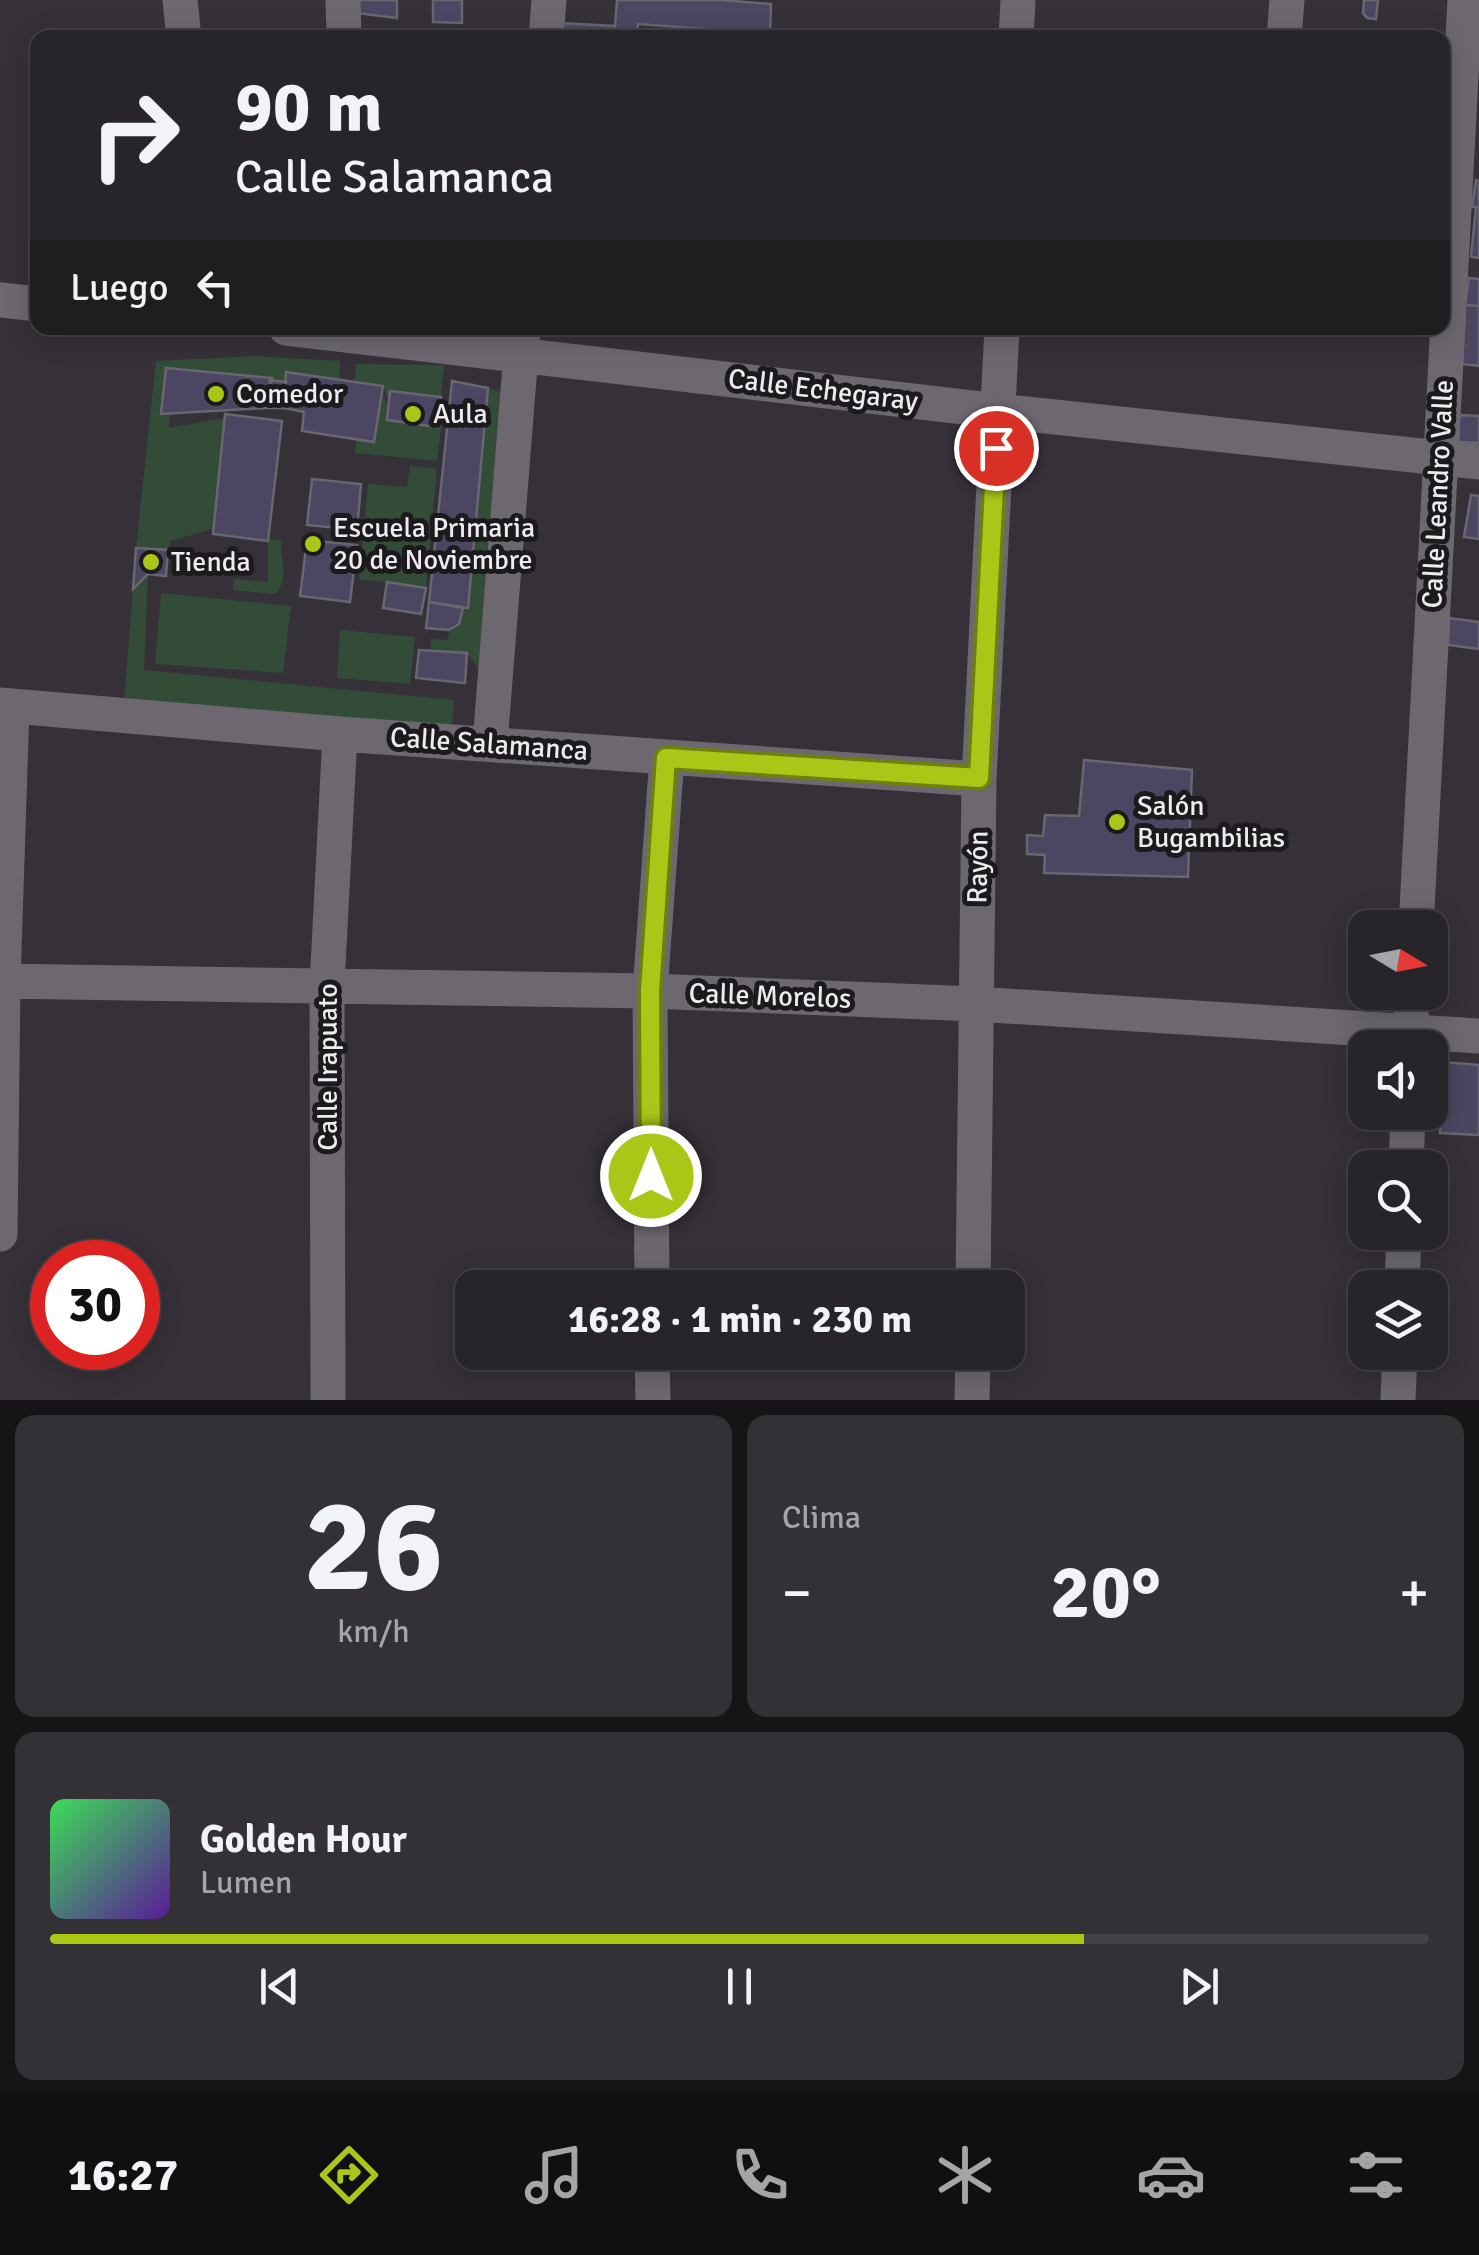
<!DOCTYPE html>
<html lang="es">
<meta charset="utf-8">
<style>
body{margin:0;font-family:Signika,sans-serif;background:#343136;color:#f1f3f6;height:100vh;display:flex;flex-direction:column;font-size:38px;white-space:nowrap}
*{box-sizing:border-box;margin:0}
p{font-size:32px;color:#a5a5a8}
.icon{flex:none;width:55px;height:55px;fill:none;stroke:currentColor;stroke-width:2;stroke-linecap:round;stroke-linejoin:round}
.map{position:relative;height:1400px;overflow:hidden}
.sheet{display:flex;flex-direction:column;gap:15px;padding:15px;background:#161417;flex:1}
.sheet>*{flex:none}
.guide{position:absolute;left:30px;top:30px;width:1420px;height:305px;border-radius:20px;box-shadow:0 5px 25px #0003,0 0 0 2px #444247;background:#28252a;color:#f1f3f6;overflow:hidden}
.needle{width:65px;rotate:100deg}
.tools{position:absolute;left:1348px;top:910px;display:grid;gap:20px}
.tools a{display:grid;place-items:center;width:100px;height:100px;border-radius:20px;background:#28252a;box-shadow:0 5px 25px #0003,0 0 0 2px #444247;font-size:50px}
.speed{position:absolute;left:30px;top:1240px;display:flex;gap:20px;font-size:50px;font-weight:700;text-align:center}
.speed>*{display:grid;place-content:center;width:130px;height:130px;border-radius:50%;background:#28252a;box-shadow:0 5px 25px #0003,0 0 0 2px #444247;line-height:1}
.speed .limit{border:15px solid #d22;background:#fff;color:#111}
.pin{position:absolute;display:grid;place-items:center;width:85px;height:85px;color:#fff;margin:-42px;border:5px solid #fff;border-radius:50%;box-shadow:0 2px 10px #0007}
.me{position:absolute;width:110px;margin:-55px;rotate:0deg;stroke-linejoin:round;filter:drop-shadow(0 0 8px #0008)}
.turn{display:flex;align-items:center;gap:35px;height:210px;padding:0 40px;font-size:45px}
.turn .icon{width:130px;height:130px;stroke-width:2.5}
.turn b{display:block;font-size:70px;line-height:85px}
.then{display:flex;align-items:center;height:95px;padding:0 40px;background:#0003;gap:20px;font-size:38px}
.big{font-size:75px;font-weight:800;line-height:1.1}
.sheet .tile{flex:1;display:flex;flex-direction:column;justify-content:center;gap:15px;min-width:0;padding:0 35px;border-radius:20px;background:#343136}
.sheet .dial{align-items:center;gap:0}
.dial b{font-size:130px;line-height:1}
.song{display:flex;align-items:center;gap:30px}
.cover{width:120px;height:120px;border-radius:15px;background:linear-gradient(135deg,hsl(130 70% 55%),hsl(270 70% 35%))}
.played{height:10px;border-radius:5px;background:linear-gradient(90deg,#aac718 75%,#444247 75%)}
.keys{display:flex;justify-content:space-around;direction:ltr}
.heat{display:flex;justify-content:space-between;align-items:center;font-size:55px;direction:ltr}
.sheet .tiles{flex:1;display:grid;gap:15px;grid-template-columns:1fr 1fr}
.tile:last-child{grid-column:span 2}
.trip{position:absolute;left:455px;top:1270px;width:570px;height:100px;border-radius:20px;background:#28252a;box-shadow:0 5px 25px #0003,0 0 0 2px #444247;font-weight:800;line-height:100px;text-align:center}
.tab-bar{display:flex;height:160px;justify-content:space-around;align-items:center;background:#100f11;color:#a5a5a8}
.tab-bar .icon{width:70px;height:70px}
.tab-bar .current{color:#aac718}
.tab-bar b{font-size:45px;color:#f1f3f6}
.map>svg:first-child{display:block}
</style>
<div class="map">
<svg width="1479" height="1400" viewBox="0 0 1479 1400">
<rect width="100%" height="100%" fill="#363138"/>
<path fill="#334c37" d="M 255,356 L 340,361 L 339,379 L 287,372 L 286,382 L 166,368 L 161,413 L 170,415 L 169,428 L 224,418 L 213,529 L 170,541 L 168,550 L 136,548 L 156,361 Z
M 356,364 L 444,365 L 441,397 L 391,391 L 389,402 L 383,386 L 355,381 Z
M 488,388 L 501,392 L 479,670 L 467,653 L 431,651 L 431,639 L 448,640 L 449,630 L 459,624 L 463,608 L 468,608 Z
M 382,392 L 388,408 L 387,420 L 436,427 L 443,413 L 437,461 L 355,453 L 356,439 L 374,442 Z
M 410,466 L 437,469 L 426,588 L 359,579 L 368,484 L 407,487 Z
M 268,539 L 281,540 C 280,560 290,577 276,594 L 233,590 L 234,579 L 268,582 Z
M 148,574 L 144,670 L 454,700 L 452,727 L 124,702 L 133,589 Z
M 161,593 L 291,606 L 283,673 L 155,664 Z
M 340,630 L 415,637 L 410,684 L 337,678 Z"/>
<path fill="#4c4663" stroke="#68666f" stroke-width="2.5" d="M 356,0 L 397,0 L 397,18 L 356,13 Z
M 433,0 L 462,0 L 462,23 L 433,22 Z
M 617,0 L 721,0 L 771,4 L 770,38 L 745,38 L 746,32 L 638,24 L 637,38 L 614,38 Z
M 1364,0 L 1378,0 L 1376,19 L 1367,18 L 1363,13 Z
M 559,23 L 615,26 L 614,38 L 557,38 Z
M 1476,180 L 1479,181 L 1479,207 L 1472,207 Z
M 1476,207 L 1479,207 L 1479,258 L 1471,257 Z
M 1469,278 L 1479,279 L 1479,306 L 1465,305 Z
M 1465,305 L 1479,306 L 1479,366 L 1462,364 Z
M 166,368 L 272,378 L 266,408 L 161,414 Z
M 286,372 L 383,386 L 374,442 L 302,431 L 304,412 L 284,408 Z
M 270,380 L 286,382 L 284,408 L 266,408 Z
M 452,381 L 488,388 L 468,608 L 429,602 Z
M 390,391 L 441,397 L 437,427 L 387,420 Z
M 225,414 L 282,421 L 268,541 L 213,534 Z
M 1459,415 L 1479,416 L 1479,443 L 1458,442 Z
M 312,479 L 361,484 L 357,530 L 307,525 Z
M 1471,495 L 1479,496 L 1479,539 L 1464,537 Z
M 307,540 L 357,545 L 350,602 L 300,596 Z
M 136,548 L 168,550 L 166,576 L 148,574 L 133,589 Z
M 387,582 L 426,588 L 421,614 L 383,608 Z
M 429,602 L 463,608 L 459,624 L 449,630 L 426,628 Z
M 1449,618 L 1479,622 L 1479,649 L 1448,645 Z
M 419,650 L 467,653 L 465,683 L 416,678 Z
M 1084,760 L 1192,770 L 1188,877 L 1044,873 L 1045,855 L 1027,854 L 1027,835 L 1043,836 L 1045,815 L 1079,816 Z
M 1443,1062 L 1479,1065 L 1479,1135 L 1440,1133 Z"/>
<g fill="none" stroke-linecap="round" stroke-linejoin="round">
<path stroke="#6d6870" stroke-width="35" d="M 180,0 L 184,38
M 343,0 L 344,38
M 546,38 L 549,0
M 1016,38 L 1018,0
M 1284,38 L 1287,0
M 0,300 L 38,304
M 286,328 L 998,411 L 1479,462
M 0,705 L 340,734 L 979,779
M 490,743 L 523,328
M 1416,928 L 1465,0
M 0,981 L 650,991 L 976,1004 L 1479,1036
M 1410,1048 L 1412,992
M 1406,1168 L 1408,1112
M 0,1234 L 3,981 L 12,707
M 652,1288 L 650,991 L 667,757
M 973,1288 L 979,779 L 1002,328
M 1402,1288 L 1404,1232
M 652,1352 L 653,1400
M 328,1400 L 327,986 L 340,734
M 972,1400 L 973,1352
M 1398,1400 L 1400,1352"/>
</g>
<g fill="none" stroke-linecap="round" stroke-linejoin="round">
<g stroke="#6e8110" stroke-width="25">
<path id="route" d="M 651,1176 L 650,991 L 666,758 L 979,778 L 996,448"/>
</g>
<use href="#route" stroke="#aac718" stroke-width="18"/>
</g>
<g fill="#aac718" stroke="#1c1a1d" stroke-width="4">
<circle cx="216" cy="394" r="10"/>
<circle cx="413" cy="414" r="10"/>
<circle cx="313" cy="544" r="10"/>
<circle cx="151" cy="562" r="10"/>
<circle cx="1117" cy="822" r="10"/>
</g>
<g text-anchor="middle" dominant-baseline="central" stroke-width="10" stroke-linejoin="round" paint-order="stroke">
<g font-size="28" fill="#eeebf0" stroke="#1c1a1d">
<text transform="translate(823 390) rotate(7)">Calle Echegaray</text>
<text transform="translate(1438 494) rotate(-87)">Calle Leandro Valle</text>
<text transform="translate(489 744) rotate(4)">Calle Salamanca</text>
<text transform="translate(978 867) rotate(-89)">Rayón</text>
<text transform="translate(770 996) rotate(2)">Calle Morelos</text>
<text transform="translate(328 1067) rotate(-90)">Calle Irapuato</text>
</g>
<g font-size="28" fill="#eeebf0" stroke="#1c1a1d" text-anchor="start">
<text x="236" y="394">Comedor</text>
<text x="433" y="414">Aula</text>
<text x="333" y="528">Escuela Primaria<tspan x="333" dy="32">20 de Noviembre</tspan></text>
<text x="171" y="562">Tienda</text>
<text x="1137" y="806">Salón<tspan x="1137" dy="32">Bugambilias</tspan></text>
</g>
</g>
</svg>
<div class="tools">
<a><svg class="needle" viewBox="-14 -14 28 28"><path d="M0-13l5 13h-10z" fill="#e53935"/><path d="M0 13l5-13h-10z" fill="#a5a5a8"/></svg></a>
<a><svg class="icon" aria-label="sound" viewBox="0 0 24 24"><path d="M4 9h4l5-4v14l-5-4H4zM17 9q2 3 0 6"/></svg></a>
<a><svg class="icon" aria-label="search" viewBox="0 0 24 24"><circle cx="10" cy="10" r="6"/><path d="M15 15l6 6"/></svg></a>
<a><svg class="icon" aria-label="layers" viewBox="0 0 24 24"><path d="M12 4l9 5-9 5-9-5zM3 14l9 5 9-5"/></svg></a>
</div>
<div class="speed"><div class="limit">30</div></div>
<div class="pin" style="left:996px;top:448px;background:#d93025"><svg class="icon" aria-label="arrive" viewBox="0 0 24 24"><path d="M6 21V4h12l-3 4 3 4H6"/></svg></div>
<svg class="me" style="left:651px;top:1176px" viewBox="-20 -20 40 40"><circle r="17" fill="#aac718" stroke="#fff" stroke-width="3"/><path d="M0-11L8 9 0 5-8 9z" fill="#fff"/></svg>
<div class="trip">16:28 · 1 min · 230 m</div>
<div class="guide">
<div class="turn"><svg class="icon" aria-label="right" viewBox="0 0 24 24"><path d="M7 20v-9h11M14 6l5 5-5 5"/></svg><div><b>90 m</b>Calle Salamanca</div></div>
<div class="then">Luego<svg class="icon" aria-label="left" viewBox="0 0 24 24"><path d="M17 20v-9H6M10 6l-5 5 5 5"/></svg></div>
</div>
</div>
<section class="sheet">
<div class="tiles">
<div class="tile dial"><b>26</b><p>km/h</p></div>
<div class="tile"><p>Clima</p>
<div class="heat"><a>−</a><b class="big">20°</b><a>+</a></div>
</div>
<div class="tile">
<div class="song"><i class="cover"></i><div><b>Golden Hour</b><p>Lumen</p></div></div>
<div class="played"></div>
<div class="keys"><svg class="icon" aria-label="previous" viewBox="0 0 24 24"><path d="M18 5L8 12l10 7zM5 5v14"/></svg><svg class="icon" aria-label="pause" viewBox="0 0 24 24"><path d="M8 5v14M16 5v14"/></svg><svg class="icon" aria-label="next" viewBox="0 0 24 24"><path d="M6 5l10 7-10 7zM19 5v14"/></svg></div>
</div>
</div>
</section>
<nav class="tab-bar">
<b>16:27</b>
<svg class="icon current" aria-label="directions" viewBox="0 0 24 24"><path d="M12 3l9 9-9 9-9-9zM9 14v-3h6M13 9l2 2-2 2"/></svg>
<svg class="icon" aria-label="music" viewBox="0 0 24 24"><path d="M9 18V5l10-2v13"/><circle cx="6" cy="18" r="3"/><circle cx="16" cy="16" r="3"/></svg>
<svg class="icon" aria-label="phone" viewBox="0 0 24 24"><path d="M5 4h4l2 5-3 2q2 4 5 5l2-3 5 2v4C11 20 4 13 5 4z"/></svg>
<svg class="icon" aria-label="climate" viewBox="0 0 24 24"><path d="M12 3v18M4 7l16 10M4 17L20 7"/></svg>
<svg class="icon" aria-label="car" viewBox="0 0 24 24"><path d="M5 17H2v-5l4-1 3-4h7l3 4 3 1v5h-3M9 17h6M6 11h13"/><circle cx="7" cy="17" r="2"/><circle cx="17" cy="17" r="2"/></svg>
<svg class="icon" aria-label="filters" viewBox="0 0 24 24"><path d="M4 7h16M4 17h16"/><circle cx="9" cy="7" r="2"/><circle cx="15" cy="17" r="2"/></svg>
</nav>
